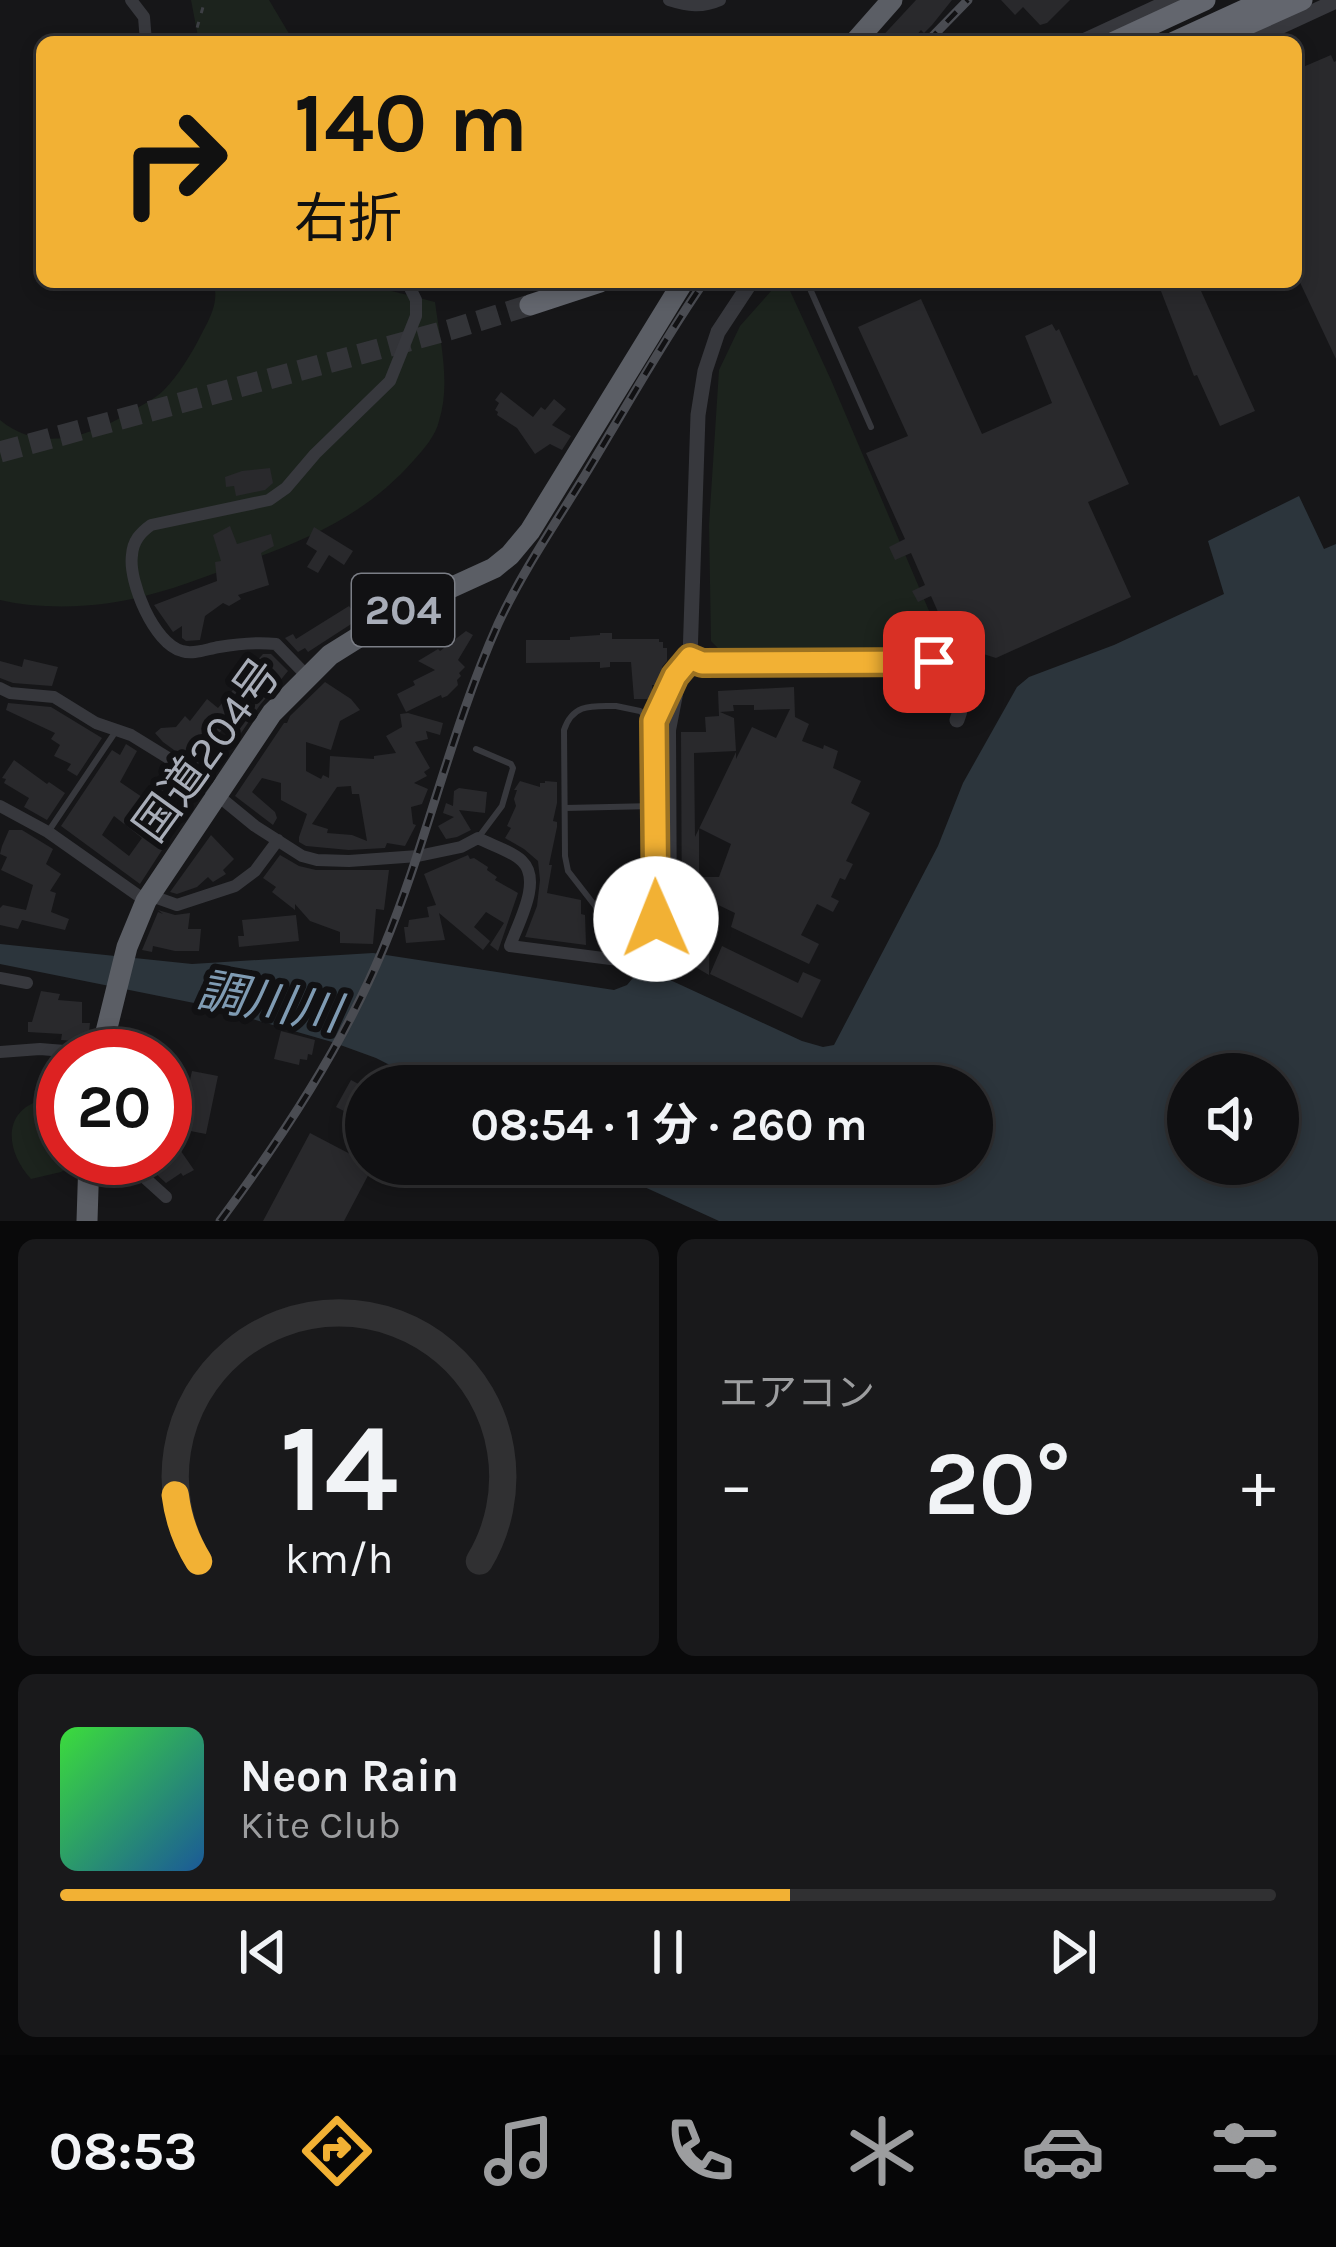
<!DOCTYPE html>
<html lang="ja">
<meta charset="utf-8">
<style>
body{margin:0;font-family:Karla,"Noto Sans JP",sans-serif;background:#19191b;color:#f1f3f6;height:100vh;display:flex;flex-direction:column;font-size:45px;white-space:nowrap}
*{box-sizing:border-box;margin:0}
p{font-size:39px;color:#9c9d9f}
.icon{flex:none;width:66px;height:66px;fill:none;stroke:currentColor;stroke-width:2;stroke-linecap:round;stroke-linejoin:round}
.map{position:relative;height:1221px;overflow:hidden}
.drawer{display:flex;flex-direction:column;gap:18px;padding:18px;background:#09090a;flex:1}
.drawer>*{flex:none}
.banner{position:absolute;left:36px;top:36px;width:1266px;height:252px;border-radius:18px;box-shadow:0 6px 18px #0003,0 0 0 3px #303032;background:#f2b134;color:#111;overflow:hidden}
.fabs{position:absolute;left:1167px;top:1053px;display:grid;gap:24px}
.fabs a{display:grid;place-items:center;width:132px;height:132px;border-radius:50%;background:#101012;box-shadow:0 6px 18px #0003,0 0 0 3px #303032;font-size:60px}
.speed{position:absolute;left:36px;top:1029px;display:flex;gap:24px;font-size:60px;font-weight:700;text-align:center}
.speed>*{display:grid;place-content:center;width:156px;height:156px;border-radius:50%;background:#101012;box-shadow:0 6px 18px #0003,0 0 0 3px #303032;line-height:1}
.speed .limit{border:18px solid #d22;background:#fff;color:#111}
.pin{position:absolute;display:grid;place-items:center;width:102px;height:102px;color:#fff;margin:-51px;border-radius:24px;box-shadow:0 6px 18px #0006}
.me{position:absolute;width:132px;margin:-66px;rotate:359deg;stroke-linejoin:round;filter:drop-shadow(0 0 9px #0008)}
.turn{display:flex;align-items:center;gap:42px;height:252px;padding:0 60px;font-size:54px}
.turn .icon{width:156px;height:156px;stroke-width:2.5}
.turn b{display:block;font-size:84px;line-height:102px}
.big{font-size:90px;font-weight:700;line-height:1.1}
.drawer .tile{flex:1;display:flex;flex-direction:column;justify-content:center;gap:18px;min-width:0;padding:0 42px;border-radius:18px;background:#19191b}
.drawer .dial{align-items:center;gap:0}
.dial svg{height:312px;overflow:visible;fill:none;stroke:#303032;stroke-width:7;stroke-linecap:round;text-anchor:middle}
.dial text{fill:#f1f3f6;stroke:none}
.song{display:flex;align-items:center;gap:36px}
.cover{width:144px;height:144px;border-radius:18px;background:linear-gradient(135deg,hsl(120 70% 55%),hsl(210 70% 35%))}
.played{height:12px;border-radius:6px;background:linear-gradient(90deg,#f2b134 60%,#303032 60%)}
.keys{display:flex;justify-content:space-around;direction:ltr}
.heat{display:flex;justify-content:space-between;align-items:center;font-size:66px;direction:ltr}
.drawer .tiles{flex:1;display:grid;gap:18px;grid-template-columns:1fr 1fr}
.tile:last-child{grid-column:span 2}
.trip{position:absolute;left:345px;top:1065px;width:648px;height:120px;border-radius:60px;background:#101012;box-shadow:0 6px 18px #0003,0 0 0 3px #303032;font-weight:700;line-height:120px;text-align:center}
.menu{display:flex;height:192px;justify-content:space-around;align-items:center;background:#060607;color:#9c9d9f}
.menu .icon{width:84px;height:84px}
.menu .on{color:#f2b134}
.menu b{font-size:54px;color:#f1f3f6}
.map>svg:first-child{display:block}
</style>
<div class="map">
<svg width="1336" height="1221" viewBox="0 0 1336 1221">
<rect width="100%" height="100%" fill="#161618"/>
<path fill="#1c231d" d="M 191,0 L 269,0 L 294,42 L 199,42 Z
M 213,282 L 356,282 L 435,302 C 440,341 451,383 439,421 C 436,435 424,449 414,460 C 363,518 305,540 234,566 C 194,581 153,597 110,603 C 75,608 34,608 0,600 L 0,420 C 41,454 91,436 132,411 C 142,405 155,399 164,390 C 178,376 192,353 201,335 C 210,318 220,301 213,282 Z
M 779,282 L 786,282 L 831,380 L 938,632 L 892,648 L 723,653 L 711,641 L 709,525 L 719,370 L 740,326 Z
M 42,1100 L 63,1103 L 63,1158 L 84,1159 L 61,1172 L 31,1179 C 6,1152 1,1111 42,1100 Z"/>
<path fill="#2c353c" fill-rule="evenodd" d="M 1299,496 L 1324,549 L 1336,544 L 1336,1221 L 719,1221 L 594,1164 L 972,1164 L 972,1086 L 431,1086 L 376,1058 L 332,1042 L 204,1005 L 0,964 L 0,944 L 192,964 L 373,953 L 614,990 L 627,985 L 642,967 L 802,1041 L 823,1047 L 834,1045 L 938,846 L 963,783 L 1017,687 L 1029,677 L 1114,645 L 1224,594 L 1208,541 ZM 1188,1074 L 1278,1074 L 1278,1164 L 1188,1164 Z"/>
<path fill="#29292c" fill-rule="evenodd" d="M 916,0 L 952,0 L 932,25 L 924,33 L 921,30 L 911,42 L 877,42 Z
M 1001,0 L 1070,0 L 1047,23 L 1040,25 L 1023,7 L 1015,15 Z
M 1331,55 L 1334,62 L 1336,61 L 1336,359 L 1296,274 L 1296,70 Z
M 1169,282 L 1197,282 L 1255,411 L 1220,426 L 1197,375 L 1194,376 L 1159,286 Z
M 921,299 L 982,434 L 1052,403 L 1025,336 L 1052,324 L 1056,331 L 1059,329 L 1129,484 L 1088,502 L 1131,597 L 996,658 L 952,644 L 931,596 L 918,602 L 912,591 L 925,585 L 911,553 L 895,560 L 889,547 L 905,539 L 866,453 L 908,436 L 858,327 Z
M 501,392 L 533,417 L 541,407 L 545,410 L 554,399 L 566,409 L 552,425 L 571,436 L 562,450 L 550,444 L 535,454 L 517,428 L 497,415 L 498,412 L 495,410 L 499,403 L 495,400 Z
M 270,468 L 273,483 L 265,490 L 236,496 L 234,486 L 226,487 L 225,477 L 242,471 Z
M 230,526 L 237,544 L 271,534 L 274,546 L 261,553 L 269,585 L 238,595 L 241,599 L 229,606 L 223,603 L 205,616 L 200,640 L 186,641 L 182,638 L 182,626 L 173,632 L 154,605 L 217,581 L 215,562 L 221,561 L 213,535 Z
M 314,527 L 353,551 L 344,565 L 329,555 L 318,573 L 307,567 L 317,551 L 306,544 Z
M 349,606 L 352,610 L 356,608 L 362,617 L 308,652 L 305,648 L 298,652 L 285,638 L 293,634 L 296,639 Z
M 466,631 L 473,635 L 458,660 L 465,667 L 459,673 L 461,676 L 457,680 L 458,685 L 447,696 L 442,698 L 441,695 L 406,712 L 397,694 L 415,685 L 413,681 L 435,670 L 418,661 L 438,649 L 440,651 Z
M 600,633 L 612,633 L 612,639 L 659,639 L 659,642 L 663,642 L 663,648 L 667,648 L 667,661 L 662,667 L 662,685 L 652,685 L 653,699 L 634,699 L 631,662 L 610,662 L 610,667 L 600,668 L 600,662 L 526,663 L 526,640 L 570,640 L 570,637 L 600,635 Z
M 263,654 L 271,654 L 288,671 L 260,705 L 237,739 L 223,728 L 208,748 L 222,761 L 211,777 L 163,742 L 155,733 L 161,728 L 176,727 L 185,716 L 190,721 L 207,699 L 218,708 L 237,685 L 233,681 L 243,673 L 244,675 Z
M 24,659 L 58,667 L 52,686 L 13,683 L 0,678 L 0,661 L 22,667 Z
M 325,682 L 351,699 L 360,710 L 340,721 L 331,750 L 306,742 L 306,771 L 321,779 L 323,775 L 329,778 L 330,756 L 374,759 L 374,756 L 396,753 L 386,736 L 402,727 L 400,714 L 408,713 L 443,723 L 440,735 L 426,731 L 428,739 L 415,742 L 430,768 L 424,772 L 427,776 L 414,783 L 428,789 L 422,804 L 411,807 L 413,824 L 416,825 L 405,846 L 387,843 L 385,848 L 349,850 L 306,846 L 299,842 L 299,837 L 307,814 L 281,800 L 281,783 L 262,778 L 252,792 L 275,812 L 277,818 L 273,825 L 235,796 L 284,723 L 287,723 L 290,716 ZM 351,786 L 352,794 L 359,794 L 367,841 L 352,835 L 327,833 L 328,829 L 312,824 L 337,787 Z
M 794,687 L 795,717 L 809,724 L 802,741 L 823,749 L 824,745 L 838,751 L 833,768 L 861,781 L 851,803 L 870,813 L 846,861 L 853,864 L 845,880 L 840,878 L 831,897 L 839,901 L 833,912 L 817,904 L 801,935 L 819,944 L 809,964 L 731,927 L 735,913 L 710,901 L 709,975 L 692,965 L 701,948 L 678,948 L 682,932 L 681,732 L 706,732 L 705,717 L 719,716 L 718,691 ZM 733,705 L 754,705 L 754,710 L 790,709 L 776,738 L 752,727 L 736,759 L 736,752 L 695,837 L 694,753 L 736,751 L 734,718 L 720,712 L 734,711 ZM 699,828 L 731,844 L 719,877 L 699,877 Z
M 8,703 L 51,707 L 102,738 L 77,776 L 67,770 L 71,764 L 54,756 L 60,745 L 51,739 L 55,733 L 6,710 Z
M 126,744 L 137,751 L 120,782 L 142,797 L 157,776 L 168,783 L 149,810 L 175,830 L 140,884 L 61,826 L 112,750 L 120,755 ZM 114,816 L 142,838 L 129,856 L 102,835 Z
M 14,760 L 47,784 L 49,782 L 65,793 L 47,820 L 24,807 L 29,798 L 4,783 L 6,779 L 2,778 Z
M 520,781 L 540,787 L 540,783 L 545,783 L 545,781 L 557,782 L 557,803 L 553,821 L 557,822 L 557,827 L 549,865 L 552,865 L 547,893 L 581,900 L 581,914 L 585,915 L 586,945 L 525,937 L 537,906 L 540,880 L 538,861 L 524,849 L 505,838 L 511,828 L 507,826 L 516,806 L 514,799 L 517,790 L 514,790 Z
M 459,788 L 487,792 L 485,813 L 459,810 L 471,830 L 457,837 L 446,839 L 438,826 L 454,817 L 443,813 L 446,803 L 453,806 L 454,791 Z
M 9,830 L 22,830 L 53,849 L 46,864 L 61,874 L 50,891 L 56,893 L 51,912 L 69,919 L 65,930 L 22,920 L 18,929 L 0,925 L 0,908 L 3,905 L 26,910 L 33,885 L 1,870 L 7,857 L 0,854 L 2,846 Z
M 211,835 L 234,859 L 223,870 L 226,874 L 213,882 L 208,877 L 197,887 L 177,894 L 170,892 Z
M 280,855 L 299,866 L 316,870 L 389,870 L 384,910 L 376,909 L 373,944 L 340,943 L 340,932 L 310,921 L 295,904 L 295,910 L 272,892 L 276,887 L 263,878 Z
M 468,855 L 470,859 L 474,858 L 488,867 L 487,870 L 497,877 L 495,880 L 518,893 L 498,951 L 490,945 L 504,923 L 486,912 L 474,927 L 490,941 L 483,950 L 439,913 L 445,940 L 406,943 L 404,927 L 408,927 L 409,920 L 429,917 L 427,907 L 436,905 L 424,874 Z
M 158,910 L 175,915 L 190,913 L 188,929 L 201,929 L 199,951 L 175,951 L 153,946 L 152,952 L 142,950 L 158,912 L 163,914 Z
M 296,915 L 299,941 L 239,947 L 238,936 L 244,936 L 242,920 Z
M 722,946 L 798,983 L 803,972 L 821,980 L 802,1018 L 710,974 Z
M 41,991 L 60,994 L 58,1000 L 82,1002 L 82,1023 L 90,1023 L 88,1042 L 61,1040 L 62,1034 L 28,1032 L 28,1022 L 32,1022 Z
M 281,1031 L 315,1040 L 312,1055 L 308,1054 L 307,1060 L 300,1059 L 299,1065 L 274,1059 Z
M 192,1071 L 218,1076 L 206,1134 L 185,1130 L 189,1108 L 184,1107 Z
M 351,1080 L 366,1088 L 366,1122 L 336,1107 Z
M 165,1128 L 194,1170 L 183,1176 L 181,1173 L 166,1183 L 153,1171 L 151,1167 L 155,1165 L 150,1158 L 165,1158 Z
M 310,1133 L 373,1166 L 344,1221 L 263,1221 Z"/>
<g fill="none" stroke-linecap="round" stroke-linejoin="round">
<path stroke="#333438" stroke-width="21" stroke-dasharray="21 10" stroke-linecap="butt" d="M 0,452 L 449,330 L 530,305"/>
<path stroke="#3d3f44" stroke-width="3" stroke-dasharray="6 9" stroke-linecap="butt" d="M 197,42 L 195,35 L 205,0"/>
<path stroke="#37383d" stroke-width="6" d="M 807,282 L 871,427
M 616,706 L 640,711 L 654,721 L 657,919 L 653,933 C 636,948 624,949 604,939 L 596,907 L 568,871 L 565,856 L 564,730 C 573,703 592,706 616,706 Z
M 654,721 L 657,710 L 680,670
M 476,749 L 511,764 L 513,768 L 502,806 L 478,838
M 565,808 L 654,806
M 48,832 L 116,731"/>
<path stroke="#37383d" stroke-width="12" d="M 131,0 L 144,17 L 146,42
M 669,0 C 688,6 702,8 720,0
M 307,676 L 276,644 C 257,642 237,644 219,647 C 207,649 193,655 182,651 C 154,644 128,581 132,555 C 133,541 140,533 151,525 L 269,500 L 286,488 L 315,454 L 390,381 L 416,316 L 416,300 L 407,282
M 0,688 L 10,693 L 54,697 L 96,723 L 131,735 L 183,767 L 255,826 L 302,856 L 317,860 L 349,861 L 418,856 L 461,847 L 478,838 C 491,845 512,851 522,861 C 543,881 517,925 510,946 L 634,962 C 655,961 667,952 671,932 L 670,730 L 679,684 L 690,658
M 0,806 L 48,832 L 146,901
M 149,895 L 177,905 L 235,886 L 255,871 L 278,840
M 0,978 L 27,983
M 0,1052 L 40,1049 L 101,1054
M 134,1158 L 145,1178 L 166,1197"/>
<path stroke="#37383d" stroke-width="15" d="M 1081,42 L 1172,0
M 1247,42 L 1336,1
M 751,282 L 718,332 L 705,371 L 698,415 L 690,658 L 702,663 L 934,662 C 964,675 968,690 957,720"/>
<path stroke="#5b5e65" stroke-width="21" d="M 855,42 L 892,0
M 100,1056 L 127,947 L 146,901 L 272,713 L 330,655 L 402,610 L 494,568 L 510,555 L 530,531 L 683,282
M 87,1221 L 89,1158"/>
<path stroke="#63666e" stroke-width="21" d="M 1114,42 L 1205,0
M 1174,42 L 1266,0
M 1208,42 L 1302,0
M 530,305 L 600,282"/>
<g stroke="#4a4c52" stroke-width="9">
<path id="rail" d="M 927,42 L 968,0
M 220,1221 C 283,1136 342,1047 383,949 C 427,843 451,729 498,624 C 522,572 555,524 585,475 C 624,411 661,344 704,282"/>
</g>
<use href="#rail" stroke="#111113" stroke-width="4.5" stroke-dasharray="14" stroke-linecap="butt"/>
</g>
<g fill="none" stroke-linecap="round" stroke-linejoin="round">
<g stroke="#9d7322" stroke-width="30">
<path id="route" d="M 656,919 L 654,721 L 675,676 L 690,658 L 702,663 L 934,662"/>
</g>
<use href="#route" stroke="#f2b134" stroke-width="21"/>
</g>
<g text-anchor="middle" dominant-baseline="central" stroke-width="12" stroke-linejoin="round" paint-order="stroke">
<rect fill="#111113" stroke="#7b7e86" stroke-width="3" x="352" y="574" width="102" height="72" rx="9"/>
<g font-size="42" font-weight="bold" fill="#a8adb8">
<text x="403" y="610">204</text>
</g>
<g font-size="45" fill="#a8adb8" stroke="#111113">
<text transform="translate(207 750) rotate(-54)">国道204号</text>
</g>
<g font-size="48" font-style="italic" fill="#7f9bb3" stroke="#111113">
<text transform="translate(269 1002) rotate(10)">調川川</text>
</g>
</g>
</svg>
<div class="fabs">
<a><svg class="icon" aria-label="sound" viewBox="0 0 24 24"><path d="M4 9h4l5-4v14l-5-4H4zM17 9q2 3 0 6"/></svg></a>
</div>
<div class="speed"><div class="limit">20</div></div>
<div class="pin" style="left:934px;top:662px;background:#d93025"><svg class="icon" aria-label="arrive" viewBox="0 0 24 24"><path d="M6 21V4h12l-3 4 3 4H6"/></svg></div>
<svg class="me" style="left:656px;top:919px" viewBox="-20 -20 40 40"><circle r="19" fill="#fff"/><path d="M0-13L10 11 0 6-10 11z" fill="#f2b134"/></svg>
<div class="trip">08:54 · 1 分 · 260 m</div>
<div class="banner">
<div class="turn"><svg class="icon" aria-label="right" viewBox="0 0 24 24"><path d="M7 20v-9h11M14 6l5 5-5 5"/></svg><div><b>140 m</b>右折</div></div>
</div>
</div>
<section class="drawer">
<div class="tiles">
<div class="tile dial"><svg viewBox="0 0 100 80">
<path d="M14 69A42 42 0 1 1 86 69"/>
<path d="M14 69A42 42 0 0 1 8 52" stroke="#f2b134"/>
<text x="50" y="56" font-size="32" font-weight="700">14</text>
<text x="50" y="72" font-size="11">km/h</text>
</svg></div>
<div class="tile"><p>エアコン</p>
<div class="heat"><a>−</a><b class="big">20°</b><a>+</a></div>
</div>
<div class="tile">
<div class="song"><i class="cover"></i><div><b>Neon Rain</b><p>Kite Club</p></div></div>
<div class="played"></div>
<div class="keys"><svg class="icon" aria-label="previous" viewBox="0 0 24 24"><path d="M18 5L8 12l10 7zM5 5v14"/></svg><svg class="icon" aria-label="pause" viewBox="0 0 24 24"><path d="M8 5v14M16 5v14"/></svg><svg class="icon" aria-label="next" viewBox="0 0 24 24"><path d="M6 5l10 7-10 7zM19 5v14"/></svg></div>
</div>
</div>
</section>
<nav class="menu">
<b>08:53</b>
<svg class="icon on" aria-label="directions" viewBox="0 0 24 24"><path d="M12 3l9 9-9 9-9-9zM9 14v-3h6M13 9l2 2-2 2"/></svg>
<svg class="icon" aria-label="music" viewBox="0 0 24 24"><path d="M9 18V5l10-2v13"/><circle cx="6" cy="18" r="3"/><circle cx="16" cy="16" r="3"/></svg>
<svg class="icon" aria-label="phone" viewBox="0 0 24 24"><path d="M5 4h4l2 5-3 2q2 4 5 5l2-3 5 2v4C11 20 4 13 5 4z"/></svg>
<svg class="icon" aria-label="climate" viewBox="0 0 24 24"><path d="M12 3v18M4 7l16 10M4 17L20 7"/></svg>
<svg class="icon" aria-label="car" viewBox="0 0 24 24"><path d="M5 17H2v-5l4-1 3-4h7l3 4 3 1v5h-3M9 17h6M6 11h13"/><circle cx="7" cy="17" r="2"/><circle cx="17" cy="17" r="2"/></svg>
<svg class="icon" aria-label="filters" viewBox="0 0 24 24"><path d="M4 7h16M4 17h16"/><circle cx="9" cy="7" r="2"/><circle cx="15" cy="17" r="2"/></svg>
</nav>
